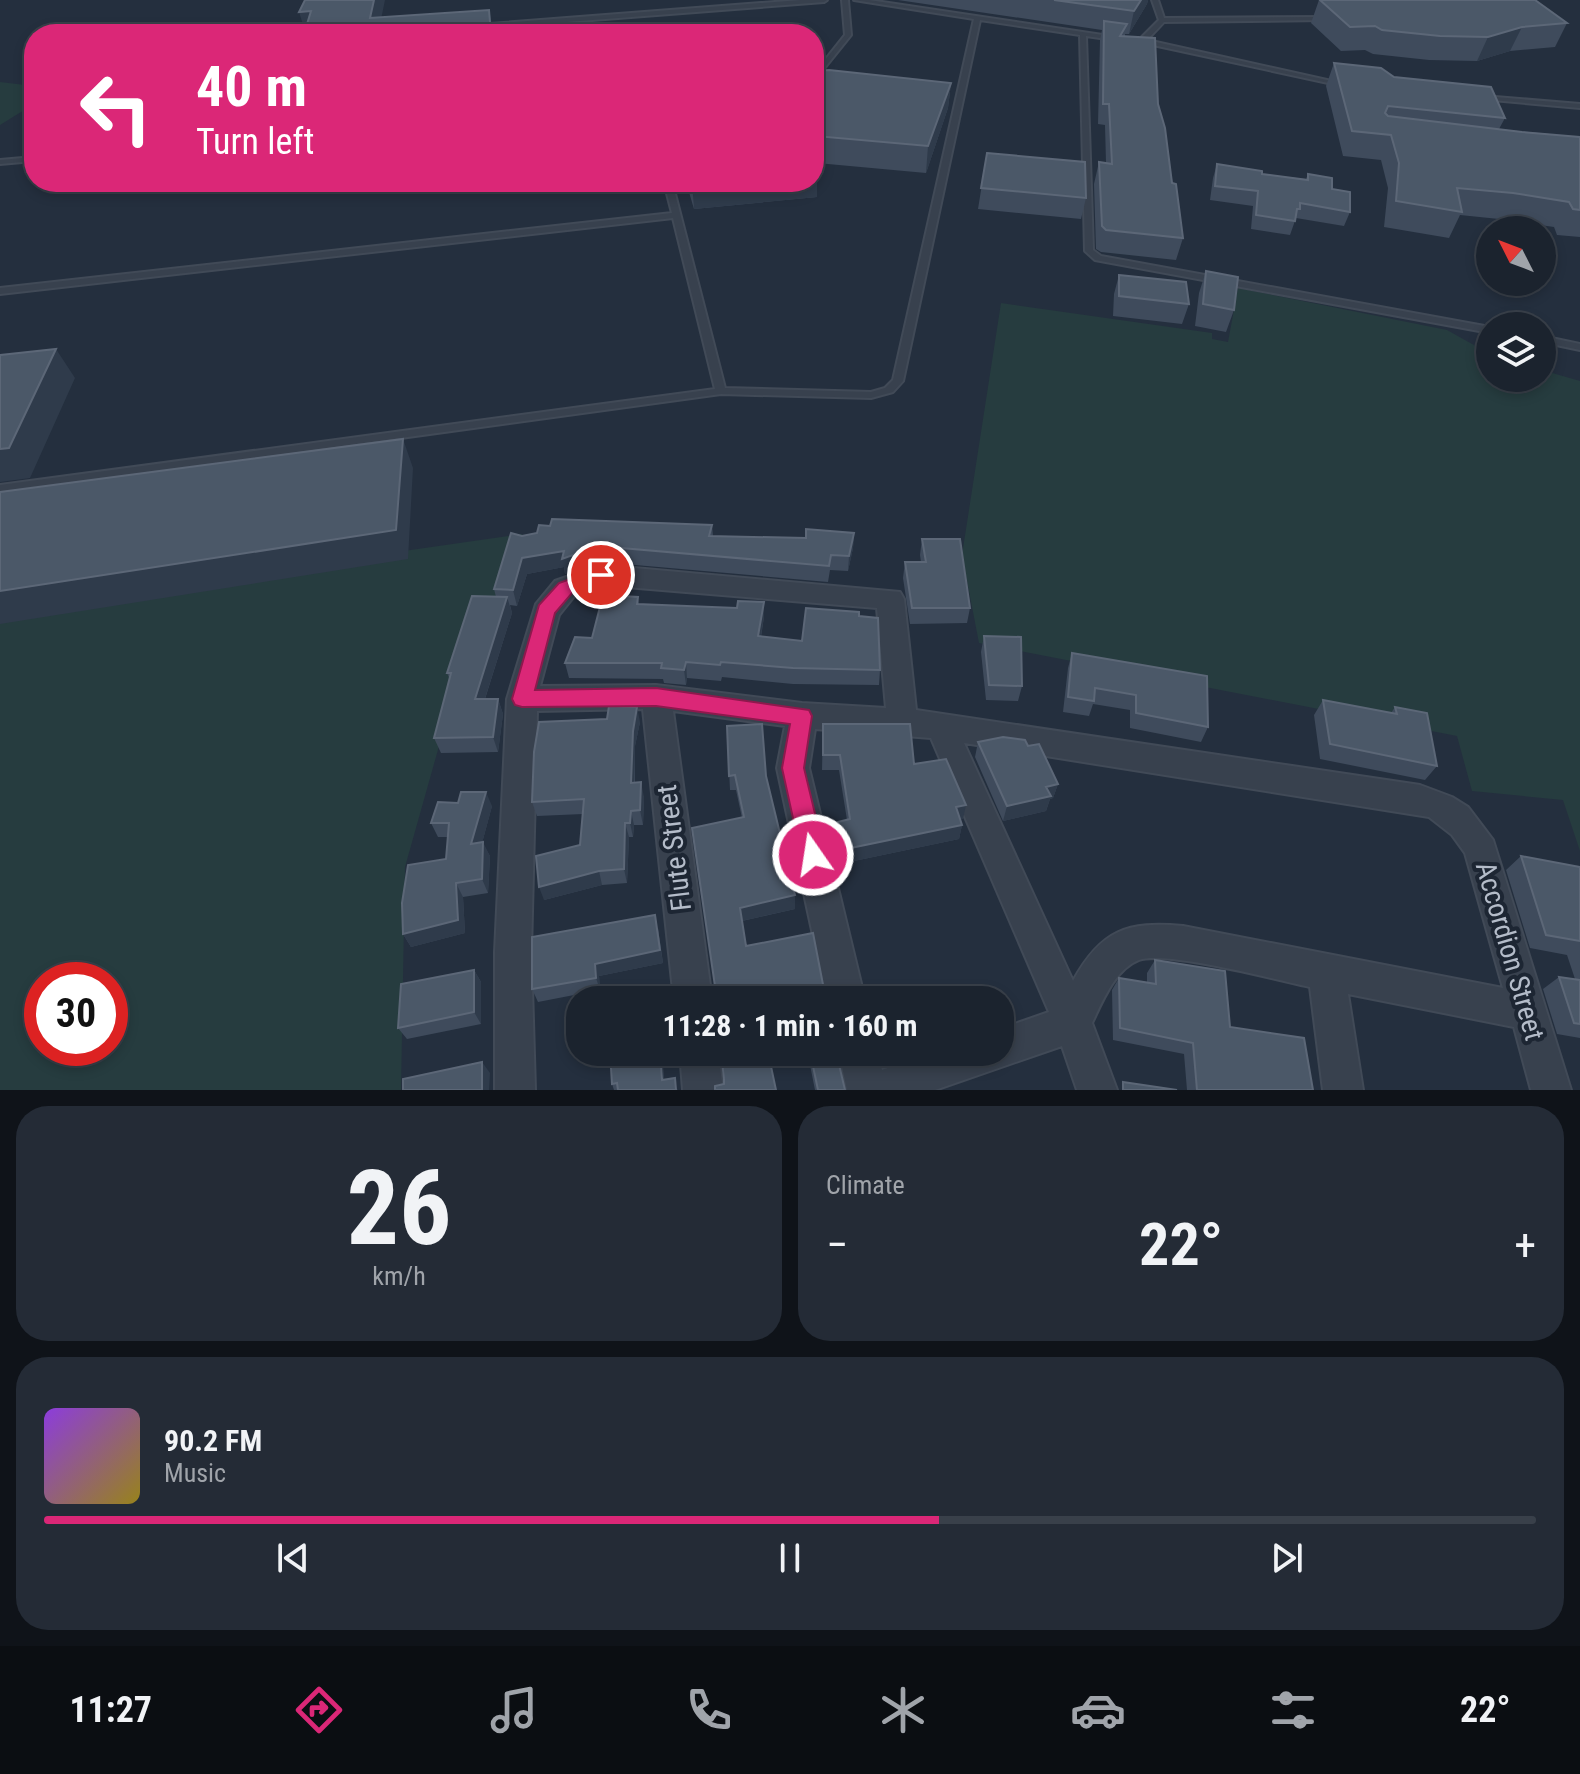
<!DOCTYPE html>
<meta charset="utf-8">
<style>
body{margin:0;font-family:"Roboto Condensed",sans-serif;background:#242b36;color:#f1f3f6;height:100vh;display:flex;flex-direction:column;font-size:30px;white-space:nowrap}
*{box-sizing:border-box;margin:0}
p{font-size:26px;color:#a0a4aa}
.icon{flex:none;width:44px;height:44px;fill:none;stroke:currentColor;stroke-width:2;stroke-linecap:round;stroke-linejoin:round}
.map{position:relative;height:1090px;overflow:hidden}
.details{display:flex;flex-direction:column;gap:16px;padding:16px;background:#0f1319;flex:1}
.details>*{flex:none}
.hud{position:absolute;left:24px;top:24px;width:800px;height:168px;border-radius:32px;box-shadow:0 4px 12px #0003,0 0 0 2px #39404a;background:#db2777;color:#fff;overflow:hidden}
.needle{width:52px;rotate:312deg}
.controls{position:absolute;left:1476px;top:216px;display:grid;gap:16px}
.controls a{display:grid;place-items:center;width:80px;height:80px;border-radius:50%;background:#1b232e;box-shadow:0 4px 12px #0003,0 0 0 2px #39404a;font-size:40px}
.speed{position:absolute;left:24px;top:962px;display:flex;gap:16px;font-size:40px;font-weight:700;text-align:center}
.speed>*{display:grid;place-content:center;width:104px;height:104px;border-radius:50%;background:#1b232e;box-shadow:0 4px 12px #0003,0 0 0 2px #39404a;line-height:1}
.speed .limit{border:12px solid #d22;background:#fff;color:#111}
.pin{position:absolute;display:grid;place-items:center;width:68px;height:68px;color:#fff;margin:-34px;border:4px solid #fff;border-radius:50%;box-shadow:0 2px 8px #0007}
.me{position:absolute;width:88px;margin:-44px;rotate:347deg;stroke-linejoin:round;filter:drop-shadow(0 0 6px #0008)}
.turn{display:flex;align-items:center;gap:28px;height:168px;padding:0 40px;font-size:36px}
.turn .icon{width:104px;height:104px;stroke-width:2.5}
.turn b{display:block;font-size:56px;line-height:68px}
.big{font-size:60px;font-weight:700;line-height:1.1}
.details .card{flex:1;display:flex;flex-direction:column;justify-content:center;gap:12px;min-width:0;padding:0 28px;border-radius:32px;background:#242b36}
.details .dial{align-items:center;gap:0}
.dial b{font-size:104px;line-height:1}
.song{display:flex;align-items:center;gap:24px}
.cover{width:96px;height:96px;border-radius:12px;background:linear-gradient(135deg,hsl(270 70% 55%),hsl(50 70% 35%))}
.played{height:8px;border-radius:4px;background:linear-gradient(90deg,#db2777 60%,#39404a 60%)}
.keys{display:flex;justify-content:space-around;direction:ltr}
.heat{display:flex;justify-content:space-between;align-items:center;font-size:44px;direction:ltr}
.details .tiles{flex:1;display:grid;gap:16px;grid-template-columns:1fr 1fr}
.card:last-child{grid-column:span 2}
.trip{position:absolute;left:566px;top:986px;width:448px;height:80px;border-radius:32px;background:#1b232e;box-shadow:0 4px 12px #0003,0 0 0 2px #39404a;font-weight:700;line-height:80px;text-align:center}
.menu{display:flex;height:128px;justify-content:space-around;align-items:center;background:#0b0e12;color:#a0a4aa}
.menu .icon{width:56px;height:56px}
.menu .selected{color:#db2777}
.menu b{font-size:36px;color:#f1f3f6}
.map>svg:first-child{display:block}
</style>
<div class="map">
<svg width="1580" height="1090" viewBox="0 0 1580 1090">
<rect width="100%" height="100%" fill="#242f3e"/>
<path fill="#263c3f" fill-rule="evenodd" d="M 0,82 L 34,86 L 34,104 L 0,125 Z
M 1238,288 L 1447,330 L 1490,354 L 1490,378 L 1542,378 L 1542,370 L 1580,381 L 1580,851 L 1563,800 L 1472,791 L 1457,736 L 979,643 L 962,555 L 1001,303 L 1212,333 L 1212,339 L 1228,342 Z
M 522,534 L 501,603 L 479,604 L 405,867 L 401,1090 L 0,1090 L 0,609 ZM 42,980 L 110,980 L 110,1048 L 42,1048 Z"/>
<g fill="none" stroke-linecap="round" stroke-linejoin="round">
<g stroke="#414a57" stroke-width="4">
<path id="lane" d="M 801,0 L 827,0 L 824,2 L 476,29 L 473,27 L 476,25 Z
M 842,0 L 848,0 L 851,35 L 814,81 L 814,74 L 845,35 Z
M 854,0 L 869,0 L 1116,37 L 1116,39 L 1114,40 L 1086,36 L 1093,250 L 1101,256 L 1490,327 L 1490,333 L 1095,260 L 1085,251 L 1080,35 L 980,20 L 903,381 L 893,392 L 871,398 L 721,394 L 0,493 L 0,485 L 715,389 L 673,218 L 0,294 L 0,288 L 672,213 L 664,182 L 672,182 L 725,388 L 871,392 L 885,388 L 893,380 L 974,19 Z
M 1152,0 L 1158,0 L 1164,18 L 1328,17 L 1326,20 L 1164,22 L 1147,40 L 1345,84 L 1342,86 L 1139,42 L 1139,40 L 1159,20 Z
M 1483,96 L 1580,104 L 1580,108 L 1481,99 L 1480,98 Z
M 34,157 L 34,161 L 0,164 L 0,160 Z
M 1542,336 L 1580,344 L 1580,350 L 1542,342 Z"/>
</g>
<g stroke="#414a57" stroke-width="4">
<path id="street" d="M 601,565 L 900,592 L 904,599 L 916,710 L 1420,785 L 1452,797 L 1468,807 L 1493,840 L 1571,1090 L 1531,1090 L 1514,1027 L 1348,994 L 1363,1090 L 1323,1090 L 1310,987 C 1277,980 1165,950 1139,960 C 1115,969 1102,1002 1092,1023 L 1117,1090 L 1077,1090 L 1062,1046 L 935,1090 L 847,1090 L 839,1052 L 877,1052 L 882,1070 L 933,1052 L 1000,1052 L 1000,1029 L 1049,1012 L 931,738 L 815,729 L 809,768 L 865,1000 L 827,1000 L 777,768 L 785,726 L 673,711 L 712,1000 L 674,1000 L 643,709 L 537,711 L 531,952 L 535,1090 L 495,1090 L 495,952 L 507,699 L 536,604 L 555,581 ZM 602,585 L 877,608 L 886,708 L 802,703 L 656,685 L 540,686 L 559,615 L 575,595 ZM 964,743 L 1429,817 L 1452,835 L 1465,853 L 1503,988 L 1183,926 C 1127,921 1101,930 1073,981 Z
M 680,1052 L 718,1052 L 723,1090 L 683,1090 Z"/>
</g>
<use href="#lane" fill="#38414e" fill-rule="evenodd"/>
<use href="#street" fill="#38414e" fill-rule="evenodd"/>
</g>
<path fill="#3f4b5c" d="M 898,0 L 1148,0 L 1147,4 L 1129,34 L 1125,34 L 1125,36 L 1158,104 L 1183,238 L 1176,260 L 1101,252 L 1096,249 L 1094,184 L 1099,162 L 1106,163 L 1105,125 L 1098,124 L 1100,40 L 1102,30 Z
M 1319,0 L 1567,23 L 1555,47 L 1510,51 L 1477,61 L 1429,60 L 1373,54 L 1365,50 L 1341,51 L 1311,23 Z
M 1334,63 L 1394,77 L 1505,118 L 1499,129 L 1580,137 L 1580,237 L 1557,235 L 1554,227 L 1499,219 L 1460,215 L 1449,238 L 1384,227 L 1388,188 L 1381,160 L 1343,156 L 1326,86 Z
M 814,71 L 951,83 L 948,108 L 926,173 L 817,163 L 817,197 L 694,209 L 686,182 L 814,182 Z
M 987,153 L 1086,198 L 1081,219 L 978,209 Z
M 1217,164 L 1262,174 L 1306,179 L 1308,174 L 1332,189 L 1350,212 L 1344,226 L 1296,218 L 1290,235 L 1251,229 L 1253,206 L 1210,200 L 1213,178 Z
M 1206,271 L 1234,310 L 1226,332 L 1195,326 L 1199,293 Z
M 1119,275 L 1189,304 L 1182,324 L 1113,316 L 1114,294 Z
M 712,525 L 713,536 L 806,538 L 854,533 L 853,548 L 848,571 L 830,570 L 828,582 L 601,562 L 565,574 L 564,567 L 527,574 L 517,606 L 510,605 L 512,613 L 485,699 L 498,699 L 503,714 L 498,752 L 441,753 L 434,738 L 450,680 L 447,673 L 496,597 L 494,589 L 522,536 Z
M 922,539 L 970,608 L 967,623 L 910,624 L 903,578 L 905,562 L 921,562 L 920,555 Z
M 638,597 L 639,604 L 764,617 L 761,637 L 802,641 L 859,616 L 880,670 L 879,685 L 793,684 L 722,677 L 721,681 L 687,678 L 686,685 L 664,683 L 663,679 L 569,678 L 565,663 Z
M 984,636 L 1022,686 L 1018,701 L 986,700 L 981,652 Z
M 1072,653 L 1208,727 L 1201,742 L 1130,728 L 1130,710 L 1093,704 L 1089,716 L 1063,712 L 1068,668 Z
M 1323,700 L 1391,713 L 1395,707 L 1437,766 L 1425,780 L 1320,759 L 1314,715 Z
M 640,722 L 635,746 L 635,783 L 644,797 L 643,825 L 634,825 L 633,837 L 629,837 L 627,883 L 602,885 L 544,900 L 580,845 L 583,814 L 537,816 L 532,802 Z
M 823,724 L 914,764 L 963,819 L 960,819 L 962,825 L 959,839 L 835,865 L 829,838 L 830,824 L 847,820 L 839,770 L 822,770 Z
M 727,726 L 766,776 L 795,895 L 795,909 L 742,921 L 746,946 L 717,1000 L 742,818 L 736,790 L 730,790 Z
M 978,742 L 1028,746 L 1058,784 L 1053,798 L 1050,799 L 1046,811 L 1003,821 L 975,757 Z
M 492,806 L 482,843 L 490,856 L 488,893 L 463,897 L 465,933 L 411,947 L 403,934 L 446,859 L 448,837 L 438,837 L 431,823 Z
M 1521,856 L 1580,867 L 1580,1038 L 1557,1034 L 1543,989 L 1559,977 L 1575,979 L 1567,955 L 1530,948 L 1506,870 Z
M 658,928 L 663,963 L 599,976 L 600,990 L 538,1002 L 532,989 Z
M 1155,960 L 1230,1027 L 1313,1090 L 1187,1090 L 1184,1054 L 1113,1040 L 1112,990 L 1119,978 L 1147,982 L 1147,973 Z
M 474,970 L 481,982 L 481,1024 L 407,1039 L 398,1028 Z
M 610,1052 L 662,1052 L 664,1080 L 678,1090 L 614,1090 L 612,1084 Z
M 721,1052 L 836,1052 L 845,1090 L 815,1090 L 809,1060 L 772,1068 L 724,1084 L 724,1079 Z"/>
<path fill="#2f3b4b" d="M 374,0 L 385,0 L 378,34 L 370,18 Z
M 1141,0 L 1148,0 L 1147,4 L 1129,34 L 1134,11 Z
M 489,10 L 494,34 L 491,34 Z
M 311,11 L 306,34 L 299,12 Z
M 1522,27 L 1510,51 L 1477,61 L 1488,37 Z
M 951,83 L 948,108 L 926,173 L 928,146 Z
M 817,169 L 817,197 L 694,209 L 692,182 L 814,182 L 814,170 Z
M 56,349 L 75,378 L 30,478 L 0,482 L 0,449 Z
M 403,439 L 413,468 L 408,559 L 0,624 L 0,591 Z
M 854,533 L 853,548 L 848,571 L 849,556 Z
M 598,546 L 601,562 L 565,574 L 564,567 L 527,574 L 517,606 L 513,590 L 522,558 Z
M 507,597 L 512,613 L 480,714 L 475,699 Z
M 764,602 L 764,617 L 758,652 L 758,636 Z
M 686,662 L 687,678 L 686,685 L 684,670 Z
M 498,699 L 503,714 L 498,752 L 493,737 Z
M 637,707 L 640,722 L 635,746 L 634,798 L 631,783 L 633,731 Z
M 641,782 L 644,797 L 643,825 L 640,810 Z
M 1058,784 L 1053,798 L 1050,799 L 1046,811 L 1003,821 L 1007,806 L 1046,787 Z
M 486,792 L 492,806 L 478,858 L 471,844 Z
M 966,805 L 963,819 L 953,821 L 956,807 Z
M 631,811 L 634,825 L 633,837 L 630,823 Z
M 625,823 L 629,837 L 627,883 L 624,869 Z
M 962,825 L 959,839 L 835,865 L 836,851 Z
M 483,842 L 490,856 L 488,893 L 482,879 Z
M 599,871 L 602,885 L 544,900 L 539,887 Z
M 456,883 L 463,897 L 465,933 L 411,947 L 403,934 Z
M 795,895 L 795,909 L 741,921 L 740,908 Z
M 655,915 L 663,963 L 599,976 L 600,990 L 596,978 L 595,964 Z
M 474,970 L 481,982 L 481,1024 L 474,1012 Z
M 660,1052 L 661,1052 L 665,1090 L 662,1080 Z
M 482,1062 L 490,1073 L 489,1090 L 482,1090 Z"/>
<path fill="#4b5868" stroke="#5c6777" stroke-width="2" d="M 305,0 L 374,0 L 370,18 L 489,10 L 491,34 L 304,34 L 311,11 L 299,12 Z
M 1054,0 L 1141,0 L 1134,11 Z
M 1320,0 L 1535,0 L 1567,23 L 1522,27 L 1488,37 L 1440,36 L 1382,30 L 1375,26 L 1350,27 Z
M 1104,21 L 1127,24 L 1120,36 L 1155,38 L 1158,104 L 1165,128 L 1172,183 L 1176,184 L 1183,238 L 1106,230 L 1102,226 L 1099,162 L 1112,164 L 1109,104 L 1103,104 Z
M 739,26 L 743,34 L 640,34 Z
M 1334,63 L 1381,68 L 1394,77 L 1491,87 L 1505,118 L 1388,106 L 1385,113 L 1388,116 L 1522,132 L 1580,137 L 1580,210 L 1573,209 L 1569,202 L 1513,193 L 1457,188 L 1462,212 L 1396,201 L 1399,163 L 1391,135 L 1352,131 Z
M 829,70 L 951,83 L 928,146 L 816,136 L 817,169 L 814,170 L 814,71 Z
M 987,153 L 1085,162 L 1086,198 L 981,188 Z
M 1217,164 L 1262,171 L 1262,174 L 1308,180 L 1308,174 L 1332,178 L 1332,189 L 1350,192 L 1350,212 L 1300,203 L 1300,209 L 1297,209 L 1295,221 L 1256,215 L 1258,191 L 1215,186 Z
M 1206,271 L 1238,277 L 1234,310 L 1203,304 Z
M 1119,275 L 1186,282 L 1189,304 L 1119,296 Z
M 56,349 L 9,448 L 0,449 L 0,355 Z
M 403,439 L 396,530 L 0,591 L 0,492 Z
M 552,519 L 712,525 L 709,536 L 806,538 L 806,529 L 854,533 L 849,556 L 831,555 L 829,566 L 598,546 L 562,559 L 564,551 L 522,558 L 513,590 L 494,589 L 511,533 L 522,536 L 537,533 L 539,525 L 550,526 Z
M 922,539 L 960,539 L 970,608 L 912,608 L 905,562 L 926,562 Z
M 603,595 L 638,597 L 637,604 L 737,608 L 738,601 L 764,602 L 758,636 L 802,641 L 806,608 L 859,612 L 859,616 L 878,618 L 880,670 L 793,668 L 721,662 L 720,665 L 686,662 L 684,670 L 661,668 L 662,663 L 565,663 L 575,637 L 592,638 Z
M 472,596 L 507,597 L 475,699 L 498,699 L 493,737 L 434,738 L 451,673 L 447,673 Z
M 984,636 L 1021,637 L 1022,686 L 989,685 Z
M 1072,653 L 1207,676 L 1208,727 L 1136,713 L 1136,695 L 1095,688 L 1094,701 L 1068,697 Z
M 1323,700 L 1397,714 L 1395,707 L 1427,713 L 1437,766 L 1330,744 Z
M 609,706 L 637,707 L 633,731 L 631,783 L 641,782 L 640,810 L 631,811 L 630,823 L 625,823 L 624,869 L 599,871 L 539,887 L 536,856 L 580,845 L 584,799 L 532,802 L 534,752 L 539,722 L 607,719 Z
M 762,724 L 766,776 L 795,895 L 740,908 L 746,946 L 813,933 L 826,1000 L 717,1000 L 692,828 L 744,817 L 735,775 L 729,776 L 727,726 Z
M 823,724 L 910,724 L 914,764 L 946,759 L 966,805 L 956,807 L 962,825 L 836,851 L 830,824 L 850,819 L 840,755 L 823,755 Z
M 1003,737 L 1025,740 L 1028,746 L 1039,744 L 1058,784 L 1046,787 L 1051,796 L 1007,806 L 978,742 Z
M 461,792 L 486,792 L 471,844 L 483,842 L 482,879 L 456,883 L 458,920 L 403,934 L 402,903 L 408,865 L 446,859 L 449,823 L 431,823 L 438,802 L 458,803 Z
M 1521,856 L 1580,867 L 1580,941 L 1546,935 Z
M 655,915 L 660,950 L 595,964 L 596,978 L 532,989 L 532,937 Z
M 1155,960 L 1225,971 L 1230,1027 L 1304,1038 L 1313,1090 L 1197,1090 L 1193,1043 L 1120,1028 L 1119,978 L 1156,984 Z
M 474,970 L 474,1012 L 398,1028 L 401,984 Z
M 1559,977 L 1580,980 L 1580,1024 L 1574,1023 Z
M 610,1052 L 660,1052 L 662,1080 L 675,1078 L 676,1090 L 618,1090 L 617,1083 L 612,1084 Z
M 721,1052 L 793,1052 L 769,1057 L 776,1090 L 715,1090 L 715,1086 L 724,1084 L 724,1079 Z
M 810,1052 L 836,1052 L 845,1090 L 818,1090 Z
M 482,1062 L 482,1090 L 403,1090 L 403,1079 Z
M 1123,1082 L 1177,1090 L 1123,1090 Z"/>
<path fill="#db2777" stroke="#8e194d" stroke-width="2" d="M 601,568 L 608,570 L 611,575 L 608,580 L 572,593 L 555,613 L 535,690 L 656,688 L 809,710 L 812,716 L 804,768 L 825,855 L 822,863 L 813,866 L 805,863 L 801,855 L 782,768 L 790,724 L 656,706 L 522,707 L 515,705 L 512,699 L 539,605 L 559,583 Z"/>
<g text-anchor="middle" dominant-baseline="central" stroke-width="8" stroke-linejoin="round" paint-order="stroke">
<g font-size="28" fill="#b4bcc9" stroke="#1d2633">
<text transform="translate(674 848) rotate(-97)">Flute Street</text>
<text transform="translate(1510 951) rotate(74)">Accordion Street</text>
</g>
</g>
</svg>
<div class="controls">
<a><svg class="needle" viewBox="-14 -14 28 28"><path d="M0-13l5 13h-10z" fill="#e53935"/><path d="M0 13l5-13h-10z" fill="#a0a4aa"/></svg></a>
<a><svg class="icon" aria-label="layers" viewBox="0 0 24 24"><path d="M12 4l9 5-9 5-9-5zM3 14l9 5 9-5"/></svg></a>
</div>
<div class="speed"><div class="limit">30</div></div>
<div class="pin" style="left:601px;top:575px;background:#d93025"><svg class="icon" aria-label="arrive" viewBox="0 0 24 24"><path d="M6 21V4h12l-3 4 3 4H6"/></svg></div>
<svg class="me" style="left:813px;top:855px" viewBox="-20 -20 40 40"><circle r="17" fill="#db2777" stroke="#fff" stroke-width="3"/><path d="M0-11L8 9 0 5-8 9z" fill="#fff"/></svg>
<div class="trip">11:28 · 1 min · 160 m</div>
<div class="hud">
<div class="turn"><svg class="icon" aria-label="left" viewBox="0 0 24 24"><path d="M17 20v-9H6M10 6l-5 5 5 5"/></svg><div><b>40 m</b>Turn left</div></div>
</div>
</div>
<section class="details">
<div class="tiles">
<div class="card dial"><b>26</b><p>km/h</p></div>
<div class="card"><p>Climate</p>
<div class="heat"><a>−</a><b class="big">22°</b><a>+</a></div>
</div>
<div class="card">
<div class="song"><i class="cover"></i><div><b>90.2 FM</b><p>Music</p></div></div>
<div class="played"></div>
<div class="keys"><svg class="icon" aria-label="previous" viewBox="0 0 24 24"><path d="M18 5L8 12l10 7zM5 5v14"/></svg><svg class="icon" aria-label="pause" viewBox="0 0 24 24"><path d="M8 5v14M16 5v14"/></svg><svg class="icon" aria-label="next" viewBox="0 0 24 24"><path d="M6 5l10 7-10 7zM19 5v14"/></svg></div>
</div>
</div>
</section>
<nav class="menu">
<b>11:27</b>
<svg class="icon selected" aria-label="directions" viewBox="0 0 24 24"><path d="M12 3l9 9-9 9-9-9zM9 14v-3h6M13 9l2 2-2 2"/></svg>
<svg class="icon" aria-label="music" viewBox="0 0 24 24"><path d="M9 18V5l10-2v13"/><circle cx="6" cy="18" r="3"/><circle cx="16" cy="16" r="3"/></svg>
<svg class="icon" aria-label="phone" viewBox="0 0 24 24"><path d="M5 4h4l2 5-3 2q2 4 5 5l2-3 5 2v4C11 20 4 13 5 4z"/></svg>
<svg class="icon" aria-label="climate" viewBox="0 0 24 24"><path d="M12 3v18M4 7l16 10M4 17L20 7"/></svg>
<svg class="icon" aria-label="car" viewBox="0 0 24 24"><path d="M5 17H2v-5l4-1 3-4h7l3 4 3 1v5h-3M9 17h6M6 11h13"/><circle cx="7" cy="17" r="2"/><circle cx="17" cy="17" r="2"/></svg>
<svg class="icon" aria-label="filters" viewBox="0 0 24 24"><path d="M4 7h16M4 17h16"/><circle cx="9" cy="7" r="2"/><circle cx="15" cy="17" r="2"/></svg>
<b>22°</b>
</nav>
